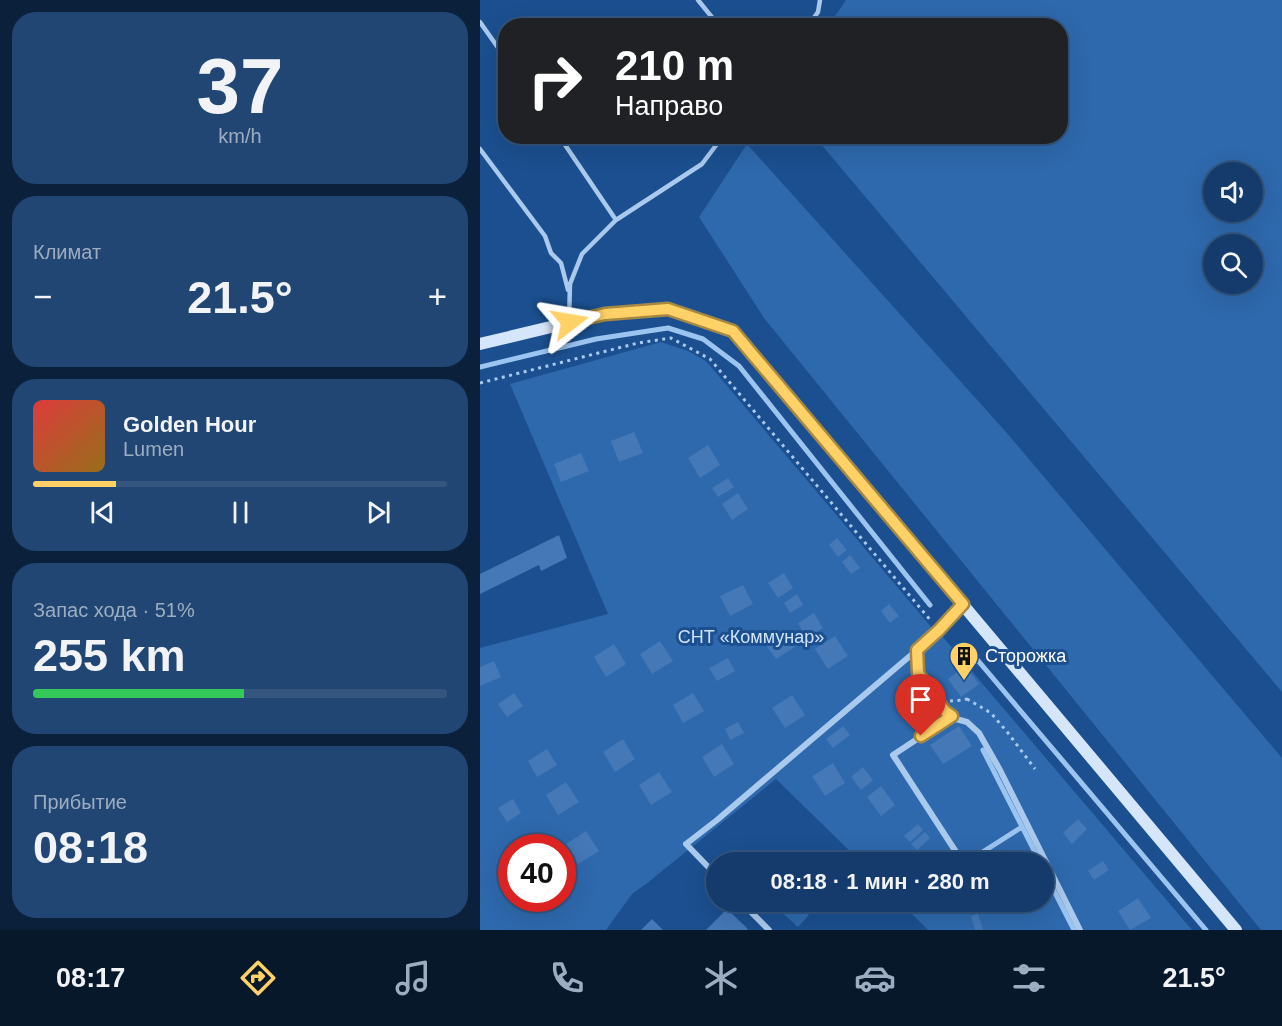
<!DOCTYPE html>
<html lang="ru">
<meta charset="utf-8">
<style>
body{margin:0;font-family:Arial,sans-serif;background:#214673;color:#f1f3f6;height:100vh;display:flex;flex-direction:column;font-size:22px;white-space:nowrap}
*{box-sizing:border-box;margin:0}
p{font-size:20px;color:#9dadc1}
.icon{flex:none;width:33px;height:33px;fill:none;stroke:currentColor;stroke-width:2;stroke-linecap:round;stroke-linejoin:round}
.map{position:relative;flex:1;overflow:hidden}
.drawer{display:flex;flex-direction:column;gap:12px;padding:12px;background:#0b203b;width:480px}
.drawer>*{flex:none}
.guide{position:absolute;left:18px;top:18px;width:570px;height:126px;border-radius:24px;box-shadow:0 6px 24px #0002,0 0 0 2px #33557e;background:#202124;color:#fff;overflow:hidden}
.controls{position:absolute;left:723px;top:162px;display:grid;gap:12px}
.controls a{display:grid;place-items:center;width:60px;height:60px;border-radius:50%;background:#143b6b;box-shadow:0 6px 24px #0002,0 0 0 2px #33557e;font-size:30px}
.speed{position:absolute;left:18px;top:834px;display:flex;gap:12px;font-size:30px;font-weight:700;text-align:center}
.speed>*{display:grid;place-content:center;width:78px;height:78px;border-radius:50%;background:#143b6b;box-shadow:0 6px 24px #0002,0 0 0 2px #33557e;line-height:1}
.speed .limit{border:9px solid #d22;background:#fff;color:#111}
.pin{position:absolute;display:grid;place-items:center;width:51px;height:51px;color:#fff;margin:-62px -26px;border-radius:50% 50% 50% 0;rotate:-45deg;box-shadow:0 0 6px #0007}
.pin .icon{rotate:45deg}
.me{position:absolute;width:66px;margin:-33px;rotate:76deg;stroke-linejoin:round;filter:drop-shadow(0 0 4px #0008)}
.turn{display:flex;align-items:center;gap:21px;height:126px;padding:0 18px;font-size:27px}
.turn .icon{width:78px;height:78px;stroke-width:2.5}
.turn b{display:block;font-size:42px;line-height:51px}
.big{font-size:45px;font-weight:600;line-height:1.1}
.drawer .card{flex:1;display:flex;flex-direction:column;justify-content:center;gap:9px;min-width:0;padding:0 21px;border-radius:24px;background:#214673}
.drawer .dial{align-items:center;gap:0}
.dial b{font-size:78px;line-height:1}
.song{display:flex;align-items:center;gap:18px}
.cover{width:72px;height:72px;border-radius:9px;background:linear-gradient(135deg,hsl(0 70% 55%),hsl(40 70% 35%))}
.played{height:6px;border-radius:3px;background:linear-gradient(90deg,#ffd166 20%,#33557e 20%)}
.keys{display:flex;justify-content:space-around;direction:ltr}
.heat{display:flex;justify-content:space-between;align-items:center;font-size:33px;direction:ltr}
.charge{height:9px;border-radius:4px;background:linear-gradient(90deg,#34c759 51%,#33557e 0)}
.trip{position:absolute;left:226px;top:852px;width:348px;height:60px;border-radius:30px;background:#143b6b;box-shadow:0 6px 24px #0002,0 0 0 2px #33557e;font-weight:600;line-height:60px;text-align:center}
.menu{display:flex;height:96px;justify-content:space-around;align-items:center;background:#08182b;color:#9dadc1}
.menu .icon{width:42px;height:42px}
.menu .on{color:#ffd166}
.menu b{font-size:27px;color:#f1f3f6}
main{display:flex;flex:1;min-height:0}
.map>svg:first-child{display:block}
</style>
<main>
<section class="drawer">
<div class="card dial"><b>37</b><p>km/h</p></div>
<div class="card"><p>Климат</p>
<div class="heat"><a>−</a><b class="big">21.5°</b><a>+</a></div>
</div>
<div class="card">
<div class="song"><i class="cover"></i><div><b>Golden Hour</b><p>Lumen</p></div></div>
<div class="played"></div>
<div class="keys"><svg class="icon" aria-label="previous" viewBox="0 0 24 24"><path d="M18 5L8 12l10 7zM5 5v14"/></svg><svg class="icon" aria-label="pause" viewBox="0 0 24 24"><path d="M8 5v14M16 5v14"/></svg><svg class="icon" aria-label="next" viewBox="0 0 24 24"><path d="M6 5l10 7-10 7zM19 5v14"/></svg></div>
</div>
<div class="card"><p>Запас хода · 51%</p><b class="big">255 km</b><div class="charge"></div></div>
<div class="card"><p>Прибытие</p><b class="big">08:18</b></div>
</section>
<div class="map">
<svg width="802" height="930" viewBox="0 0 802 930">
<rect width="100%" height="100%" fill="#1b4f8f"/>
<path fill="#2e69ad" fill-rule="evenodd" d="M 366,0 L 802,0 L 802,692 L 335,137 L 580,136 L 580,26 L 349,25 ZM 734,172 L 772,172 L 772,212 L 734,212 ZM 772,244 L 772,284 L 734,284 L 734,244 Z
M 267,144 L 526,432 L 802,758 L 802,930 L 781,930 L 284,318 L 219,217 Z
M 181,342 L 208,351 L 226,361 L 452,628 L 462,636 L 712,930 L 448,930 L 420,902 L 564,902 L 564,862 L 381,862 L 296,779 L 166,884 L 152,894 L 126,930 L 0,930 L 0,648 L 128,614 L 30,384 ZM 32,848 L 82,848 L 82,898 L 32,898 Z
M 305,902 L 314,902 L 329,915 L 318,927 L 298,909 Z"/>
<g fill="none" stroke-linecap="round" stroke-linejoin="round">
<path stroke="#9cc4f0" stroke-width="5" d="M 0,367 L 116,339 L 188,328 L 223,339 L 259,366 L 450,605
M 489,650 L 726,930
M 503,750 L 560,862
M 487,862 L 542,827
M 564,871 L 594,930"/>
</g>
<path fill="#4478b7" d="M 154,432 L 163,453 L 139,462 L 131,441 Z
M 228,445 L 240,465 L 220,478 L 208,458 Z
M 101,453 L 109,471 L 81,482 L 74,464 Z
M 248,478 L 254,487 L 238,497 L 232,488 Z
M 258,493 L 268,509 L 252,520 L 242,504 Z
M 79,535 L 87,558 L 61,571 L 59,565 L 0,594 L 0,574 Z
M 357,538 L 367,550 L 358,557 L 349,545 Z
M 370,555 L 380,568 L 371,574 L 362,562 Z
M 304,573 L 313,588 L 298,598 L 288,583 Z
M 263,585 L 273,604 L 250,616 L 240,596 Z
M 317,594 L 323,605 L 310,613 L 304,603 Z
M 409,604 L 419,616 L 410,623 L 401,611 Z
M 334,613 L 343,628 L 327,638 L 318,623 Z
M 306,631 L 316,646 L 296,659 L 286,645 Z
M 355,636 L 368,656 L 348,669 L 335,649 Z
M 180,641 L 193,661 L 172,674 L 160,654 Z
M 134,644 L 146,664 L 126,677 L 114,657 Z
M 248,658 L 255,671 L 237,681 L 229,668 Z
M 14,661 L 21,677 L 0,686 L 0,667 Z
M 485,666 L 499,684 L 481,697 L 468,679 Z
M 34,693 L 43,706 L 27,717 L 18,704 Z
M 213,693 L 224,711 L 203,723 L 193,705 Z
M 312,695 L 325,715 L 305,728 L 292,708 Z
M 258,722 L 264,733 L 250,740 L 245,729 Z
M 363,726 L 370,735 L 353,748 L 346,739 Z
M 479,726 L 492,746 L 463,764 L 450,745 Z
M 143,739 L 155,759 L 135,772 L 123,752 Z
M 242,744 L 254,764 L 234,777 L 222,757 Z
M 67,749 L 77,765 L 57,777 L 48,761 Z
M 353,763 L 365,783 L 345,796 L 332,776 Z
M 383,767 L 393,780 L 381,790 L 371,777 Z
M 179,772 L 192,792 L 171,805 L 159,785 Z
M 86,782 L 99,802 L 78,815 L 66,795 Z
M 401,786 L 415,805 L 401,816 L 387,797 Z
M 33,799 L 41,813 L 27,822 L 18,808 Z
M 598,819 L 607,829 L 592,844 L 583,833 Z
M 438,824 L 443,830 L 430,842 L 424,836 Z
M 106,831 L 119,851 L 98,864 L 86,844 Z
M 445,832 L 450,838 L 437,850 L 431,844 Z
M 54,833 L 61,844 L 56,848 L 41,848 L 38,843 Z
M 623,861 L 629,870 L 614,880 L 608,871 Z
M 658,898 L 671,918 L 650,930 L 638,911 Z
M 488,902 L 509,902 L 510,905 L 492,912 Z
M 247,909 L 266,927 L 268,930 L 226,930 Z
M 498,914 L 503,930 L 495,930 L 491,916 Z
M 172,919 L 183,930 L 161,930 Z"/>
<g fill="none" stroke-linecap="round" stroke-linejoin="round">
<path stroke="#a9c9ee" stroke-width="3" stroke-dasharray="3 4.5" stroke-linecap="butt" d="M 0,383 L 158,343 L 191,338 L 230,359 L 452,622
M 487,699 L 511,713 L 528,733 L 555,769
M 470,701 L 484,700 L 487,699 L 484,695"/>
<path stroke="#a9c9ee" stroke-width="4.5" d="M 218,0 L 239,26
M 0,22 L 26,59
M 328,26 L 338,12 L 340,0
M 79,136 L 136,220
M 0,149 L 65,236 L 71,253 L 81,263 L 88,290
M 89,322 L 90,284 L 102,254 L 136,220 L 222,164 L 243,136"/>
<path stroke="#a9c9ee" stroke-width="6" d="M 437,650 L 438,673 L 465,711 L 476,719 L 487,722 L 499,733 L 520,770 L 600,930
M 472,716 L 413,755 L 478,855
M 237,876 L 206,844 L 237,820 L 437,650 L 459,630 L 482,605
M 261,902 L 289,930"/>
<path stroke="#d6e6fa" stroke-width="12" d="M 0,344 L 125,314 L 188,309 L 253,331 L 756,930"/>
</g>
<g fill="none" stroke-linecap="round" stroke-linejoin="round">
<g stroke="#a68842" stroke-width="15">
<path id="route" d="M 90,322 L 125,314 L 188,309 L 253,331 L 268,349 L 483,604 L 459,630 L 437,650 L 438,673 L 465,711 L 472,716 L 441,736"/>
</g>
<use href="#route" stroke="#ffd166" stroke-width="10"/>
</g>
<defs>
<g id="building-pin" transform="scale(1.5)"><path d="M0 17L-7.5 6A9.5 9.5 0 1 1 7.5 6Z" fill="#ffd166" stroke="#1b4f8f"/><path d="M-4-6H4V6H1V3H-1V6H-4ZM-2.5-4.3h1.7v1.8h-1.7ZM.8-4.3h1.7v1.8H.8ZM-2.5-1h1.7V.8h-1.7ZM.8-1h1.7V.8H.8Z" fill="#111"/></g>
</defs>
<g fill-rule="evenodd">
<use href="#building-pin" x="484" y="656"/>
</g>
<g text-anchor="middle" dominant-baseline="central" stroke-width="6" stroke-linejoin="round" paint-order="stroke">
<g font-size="18" fill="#cfe3fa" stroke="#1b4f8f">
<text x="271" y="637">СНТ «Коммунар»</text>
</g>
<g font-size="18" fill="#fff" stroke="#1b4f8f" text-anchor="start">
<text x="505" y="656">Сторожка</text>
</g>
</g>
</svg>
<div class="controls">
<a><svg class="icon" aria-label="sound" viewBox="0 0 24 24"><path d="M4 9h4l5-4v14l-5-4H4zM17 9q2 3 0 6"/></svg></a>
<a><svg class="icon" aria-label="search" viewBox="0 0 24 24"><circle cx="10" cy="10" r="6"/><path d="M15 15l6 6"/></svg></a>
</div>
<div class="speed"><div class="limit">40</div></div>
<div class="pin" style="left:441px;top:736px;background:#d93025"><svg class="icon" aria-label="arrive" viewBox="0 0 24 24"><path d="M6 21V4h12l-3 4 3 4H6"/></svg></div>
<svg class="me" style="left:90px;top:322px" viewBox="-20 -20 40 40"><path d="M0-17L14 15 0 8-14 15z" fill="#ffd166" stroke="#fff" stroke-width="4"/></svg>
<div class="trip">08:18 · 1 мин · 280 m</div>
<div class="guide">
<div class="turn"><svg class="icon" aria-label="right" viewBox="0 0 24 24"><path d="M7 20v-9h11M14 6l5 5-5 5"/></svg><div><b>210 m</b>Направо</div></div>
</div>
</div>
</main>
<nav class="menu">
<b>08:17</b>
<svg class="icon on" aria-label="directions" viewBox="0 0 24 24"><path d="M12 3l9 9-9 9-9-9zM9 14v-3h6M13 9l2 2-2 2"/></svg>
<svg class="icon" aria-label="music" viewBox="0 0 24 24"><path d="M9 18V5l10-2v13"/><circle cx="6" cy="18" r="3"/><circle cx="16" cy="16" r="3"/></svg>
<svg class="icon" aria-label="phone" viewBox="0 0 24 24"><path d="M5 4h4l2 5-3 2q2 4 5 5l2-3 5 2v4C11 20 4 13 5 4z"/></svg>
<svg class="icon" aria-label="climate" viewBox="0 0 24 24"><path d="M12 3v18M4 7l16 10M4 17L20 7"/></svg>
<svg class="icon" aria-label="car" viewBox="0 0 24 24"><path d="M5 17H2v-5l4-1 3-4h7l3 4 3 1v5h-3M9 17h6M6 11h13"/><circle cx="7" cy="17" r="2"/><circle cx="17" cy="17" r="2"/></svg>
<svg class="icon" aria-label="filters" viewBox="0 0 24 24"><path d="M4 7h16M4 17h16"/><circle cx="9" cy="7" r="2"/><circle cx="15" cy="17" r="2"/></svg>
<b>21.5°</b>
</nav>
